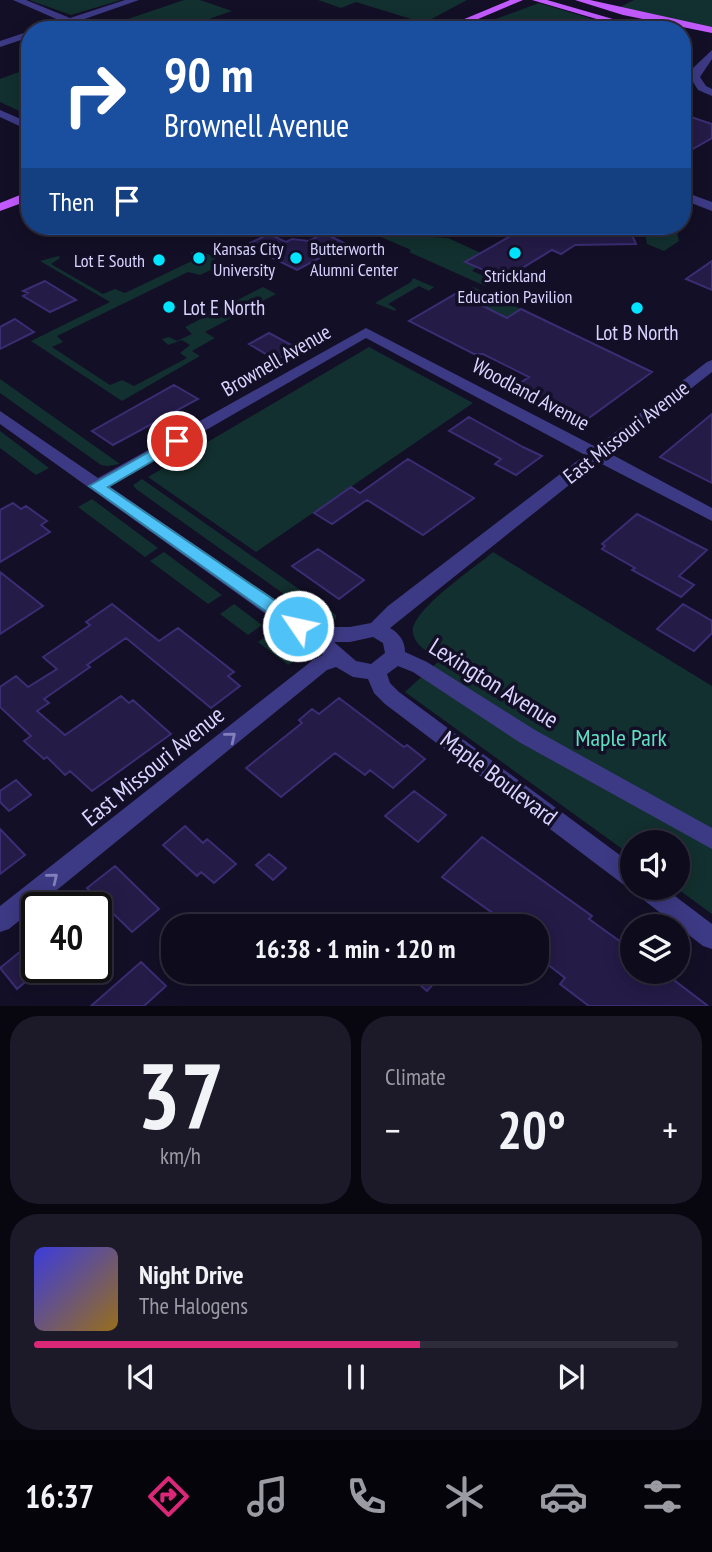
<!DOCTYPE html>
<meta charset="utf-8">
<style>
body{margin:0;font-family:"PT Sans Narrow",sans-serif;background:#1c1929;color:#f1f3f6;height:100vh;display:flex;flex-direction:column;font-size:26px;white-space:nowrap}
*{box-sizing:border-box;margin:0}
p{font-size:23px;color:#9b9ba3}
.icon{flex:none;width:38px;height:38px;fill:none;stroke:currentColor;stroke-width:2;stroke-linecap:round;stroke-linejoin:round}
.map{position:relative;height:1006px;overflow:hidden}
.details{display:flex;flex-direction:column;gap:10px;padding:10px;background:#08060f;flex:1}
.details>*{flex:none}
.guide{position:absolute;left:21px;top:21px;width:670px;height:214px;border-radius:28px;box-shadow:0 4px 18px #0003,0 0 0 2px #2e2b3b;background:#1a4fa0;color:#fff;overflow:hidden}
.controls{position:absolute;left:620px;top:830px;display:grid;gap:14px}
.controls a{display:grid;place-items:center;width:70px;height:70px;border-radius:50%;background:#0e0b1c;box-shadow:0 4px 18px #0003,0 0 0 2px #2e2b3b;font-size:35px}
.speed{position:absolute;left:21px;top:892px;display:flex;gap:14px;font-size:35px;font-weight:700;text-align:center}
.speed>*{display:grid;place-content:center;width:91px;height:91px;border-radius:50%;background:#0e0b1c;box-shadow:0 4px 18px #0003,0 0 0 2px #2e2b3b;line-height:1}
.speed .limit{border:4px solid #111;border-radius:10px;background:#fff;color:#111}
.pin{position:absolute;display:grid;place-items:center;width:60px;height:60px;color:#fff;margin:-30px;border:4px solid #fff;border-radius:50%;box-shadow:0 2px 7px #0007}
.me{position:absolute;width:77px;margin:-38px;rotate:304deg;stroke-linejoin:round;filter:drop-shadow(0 0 5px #0008)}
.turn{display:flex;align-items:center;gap:24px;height:147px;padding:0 28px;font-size:32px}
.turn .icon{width:91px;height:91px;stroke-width:2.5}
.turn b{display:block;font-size:49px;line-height:60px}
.then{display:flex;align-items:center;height:66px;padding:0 28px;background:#0003;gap:14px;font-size:26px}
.big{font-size:52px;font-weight:700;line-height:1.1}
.details .widget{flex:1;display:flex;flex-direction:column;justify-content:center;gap:10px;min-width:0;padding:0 24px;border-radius:28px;background:#1c1929}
.details .dial{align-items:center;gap:0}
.dial b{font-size:91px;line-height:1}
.song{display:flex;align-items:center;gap:21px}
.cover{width:84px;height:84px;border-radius:10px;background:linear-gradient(135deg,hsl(240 70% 55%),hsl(40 70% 35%))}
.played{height:7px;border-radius:4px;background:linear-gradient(90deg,#db2777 60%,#2e2b3b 60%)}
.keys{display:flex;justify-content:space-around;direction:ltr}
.heat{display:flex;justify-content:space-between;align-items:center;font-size:38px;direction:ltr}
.details .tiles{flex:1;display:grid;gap:10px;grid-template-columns:1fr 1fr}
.widget:last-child{grid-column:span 2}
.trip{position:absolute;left:161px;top:914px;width:388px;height:70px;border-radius:28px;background:#0e0b1c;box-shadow:0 4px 18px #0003,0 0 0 2px #2e2b3b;font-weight:700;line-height:70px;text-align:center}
.dock{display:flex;height:112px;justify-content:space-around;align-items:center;background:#06040b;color:#9b9ba3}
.dock .icon{width:49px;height:49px}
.dock .active{color:#db2777}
.dock b{font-size:32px;color:#f1f3f6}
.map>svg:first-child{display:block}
</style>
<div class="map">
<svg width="712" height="1006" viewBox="0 0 712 1006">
<rect width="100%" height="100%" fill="#130f26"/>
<path fill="#12302f" d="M 29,0 L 121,0 L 71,15 Z
M 184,0 L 200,0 L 232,11 C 192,25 158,39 116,23 Z
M 318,0 L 467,0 L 424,23 L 356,2 L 341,8 Z
M 634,0 L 712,0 L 712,28 L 620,7 Z
M 539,3 L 629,30 L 517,30 L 490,21 Z
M 30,68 L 30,116 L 0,102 L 0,79 Z
M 407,226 L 424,229 L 431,237 L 448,238 L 481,253 L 466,262 L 477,267 L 472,271 L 484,276 L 490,273 L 500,278 L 485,286 L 409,252 L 411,250 L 381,237 Z
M 639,226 L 665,226 L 677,232 L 679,241 L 664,251 L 647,244 L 644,228 Z
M 197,250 L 217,258 L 211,261 L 219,266 L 200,275 L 188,272 L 57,336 L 63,342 L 52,347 L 110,385 L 122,380 L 134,386 L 187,358 L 180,353 L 190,345 L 182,340 L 168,345 L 162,339 L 169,337 L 177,341 L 192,334 L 185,327 L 263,287 L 276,294 L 205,332 L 215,338 L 192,351 L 200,356 L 122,401 L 31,341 L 110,302 L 40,261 L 59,256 L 60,258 L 51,264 L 103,294 L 115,289 L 125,293 L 196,259 L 190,253 Z
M 413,278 L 434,287 L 429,291 L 419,286 L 388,304 L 396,309 L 395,311 L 375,303 L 411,282 Z
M 473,287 L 521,309 L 493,326 L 459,295 Z
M 369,347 L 473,403 L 256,552 L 148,477 Z
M 0,379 L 120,464 L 108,466 L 101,465 L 0,393 Z
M 0,431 L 49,468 L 36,475 L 0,448 Z
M 142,479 L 336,615 L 336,619 L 312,614 L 136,489 L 133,485 Z
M 92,499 L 158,548 L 145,557 L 78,507 Z
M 164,552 L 222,595 L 208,604 L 150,561 Z
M 493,552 L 712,686 L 712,914 L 675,887 L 677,887 L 677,842 L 632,842 L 632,856 L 405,692 L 440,660 C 430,653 415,646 413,633 C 409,611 476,567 493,552 Z
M 234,604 L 262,625 L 248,635 L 220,614 Z
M 272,632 L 297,652 L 298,658 L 288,665 L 258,642 Z"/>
<path fill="#241b47" stroke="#3b2d73" stroke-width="2" d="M 682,114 L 712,124 L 712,138 L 682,155 Z
M 528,226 L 628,226 L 636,244 L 575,245 L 561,254 L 552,250 L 504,279 L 465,262 Z
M 324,233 L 346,244 L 297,270 L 246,245 L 269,234 L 286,242 L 292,239 L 309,241 Z
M 712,261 L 712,290 L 686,279 Z
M 45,281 L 76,300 L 50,312 L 23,296 L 28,293 L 23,291 Z
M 457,293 L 507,318 L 521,309 L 652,372 L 582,423 L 514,387 L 529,377 L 483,354 L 474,354 L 409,321 Z
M 15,319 L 34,332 L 0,349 L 0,327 Z
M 269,333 L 297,348 L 276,360 L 249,344 Z
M 174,385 L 198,399 L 113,445 L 92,431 Z
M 712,414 L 712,483 L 660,457 Z
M 469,417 L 523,447 L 542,456 L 516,475 L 495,464 L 501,459 L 449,431 Z
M 408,459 L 474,498 L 423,535 L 367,500 L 332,524 L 314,513 L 351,487 L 360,493 Z
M 13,503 L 21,509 L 26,506 L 47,521 L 41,525 L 50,532 L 0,562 L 0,510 Z
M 637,514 L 707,550 L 679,576 L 694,585 L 681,597 L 632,570 L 635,568 L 602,549 L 605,546 L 602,544 Z
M 318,549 L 364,580 L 339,599 L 292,566 Z
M 0,572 L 43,606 L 0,634 Z
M 112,604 L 159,641 L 178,628 L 234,672 L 228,676 L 240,686 L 211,708 L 126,638 L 87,665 L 90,667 L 44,699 L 49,703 L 37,711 L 65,735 L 121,696 L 129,703 L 133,700 L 171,734 L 92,791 L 70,771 L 65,775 L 47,757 L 44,759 L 24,741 L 31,736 L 0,707 L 0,687 L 16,676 L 28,687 L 57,669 L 43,657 L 90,625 L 86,622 Z
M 683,604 L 712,621 L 712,633 L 694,651 L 657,629 Z
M 339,698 L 404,747 L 407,745 L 425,759 L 393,788 L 370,770 L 365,775 L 335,753 L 281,797 L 246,768 L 302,723 L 299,720 L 312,709 L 319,714 Z
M 16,780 L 31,795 L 9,811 L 0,802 L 0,791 Z
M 414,791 L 446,815 L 418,842 L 385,816 Z
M 185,826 L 203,843 L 207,839 L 236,864 L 214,883 L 201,872 L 197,876 L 163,845 Z
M 0,829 L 25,855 L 0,874 Z
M 482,837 L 592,916 L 589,919 L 632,950 L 632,971 L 662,971 L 708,1006 L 589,1006 L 560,984 L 565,978 L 537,956 L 537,926 L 511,926 L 442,877 Z
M 269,854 L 286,868 L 273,880 L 256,865 Z
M 115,866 L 159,909 L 132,932 L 87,888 Z
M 37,938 L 37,972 L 17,989 L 0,968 Z
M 141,962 L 166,986 L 144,1006 L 91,1006 Z
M 404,971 L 445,971 L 427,991 Z"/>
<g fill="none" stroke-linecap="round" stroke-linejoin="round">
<path fill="#3d3a85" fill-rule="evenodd" d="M 13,0 L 26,0 L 70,18 L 125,0 L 139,0 L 53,30 L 38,30 L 61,21 Z
M 30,31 L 30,37 L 0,47 L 0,41 Z
M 712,50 L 712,59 L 700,77 L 706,86 L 712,89 L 712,96 L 698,90 L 690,77 L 693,68 Z
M 0,110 L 30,123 L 30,131 L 0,117 Z
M 690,194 L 712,202 L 712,211 L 686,201 L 686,195 Z
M 366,328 L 596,447 L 707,362 L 712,360 L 712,372 L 609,453 L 712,508 L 712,521 L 598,462 L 390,628 C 399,633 405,641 405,652 L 427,662 L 535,730 L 712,828 L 712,849 L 519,742 L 413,672 L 398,666 L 387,674 L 390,683 L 399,692 L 632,864 L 632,887 L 663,887 L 712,924 L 712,949 L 703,946 L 636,894 L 633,888 L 624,885 L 385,704 L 374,693 L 368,679 L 353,677 L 336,667 L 327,670 L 9,929 L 0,932 L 0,906 L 313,660 L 323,655 L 0,424 L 0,411 L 98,478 ZM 366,338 L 585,455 L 388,606 L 371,623 L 350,627 L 334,627 L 304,620 L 109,486 ZM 373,637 L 383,643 L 385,653 L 371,664 L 356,661 L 334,642 L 350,642 Z"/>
<path fill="#c25bff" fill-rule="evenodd" d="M 510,0 L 523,0 L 452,30 L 438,30 Z
M 532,0 L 547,0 L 651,30 L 634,30 Z
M 575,0 L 590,0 L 712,27 L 712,33 L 623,15 Z
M 30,191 L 30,200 L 0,211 L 0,203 Z"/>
</g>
<defs><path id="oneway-chevron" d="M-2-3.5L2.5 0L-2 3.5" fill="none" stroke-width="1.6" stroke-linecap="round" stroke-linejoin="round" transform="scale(1.75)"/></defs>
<g stroke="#837fbc">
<use href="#oneway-chevron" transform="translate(231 737) rotate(-39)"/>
<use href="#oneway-chevron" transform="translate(53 878) rotate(-39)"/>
</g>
<path fill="#4fc3f7" stroke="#337fa1" stroke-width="2" d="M 177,436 L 185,441 L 182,444 L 108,487 L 305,621 L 307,626 L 305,630 L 292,630 L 89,486 Z"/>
<g fill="#00e5ff" stroke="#130f26" stroke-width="2.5">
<circle cx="515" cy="253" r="7"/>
<circle cx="199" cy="258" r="7"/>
<circle cx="296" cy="258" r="7"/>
<circle cx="159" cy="260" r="7"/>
<circle cx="169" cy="307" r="7"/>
<circle cx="637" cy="308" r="7"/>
</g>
<g text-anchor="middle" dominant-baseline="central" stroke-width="7" stroke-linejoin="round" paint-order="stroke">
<g font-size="18" fill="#d9d4ff" stroke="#130f26" text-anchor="start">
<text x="213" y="248">Kansas City<tspan x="213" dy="21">University</tspan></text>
<text x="310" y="248">Butterworth<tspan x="310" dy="21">Alumni Center</tspan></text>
<text x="145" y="260" text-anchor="end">Lot E South</text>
<text x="515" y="275" text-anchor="middle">Strickland<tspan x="515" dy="21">Education Pavilion</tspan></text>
</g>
<g font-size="21" fill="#d9d4ff" stroke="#130f26" text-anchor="start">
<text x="183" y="307">Lot E North</text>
<text x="637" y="332" text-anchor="middle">Lot B North</text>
</g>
<g font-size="21" fill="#d9d4ff" stroke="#130f26">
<text transform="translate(276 360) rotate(-30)">Brownell Avenue</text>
<text transform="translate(531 394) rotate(28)">Woodland Avenue</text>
<text transform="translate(626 432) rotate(-38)">East Missouri Avenue</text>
</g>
<g font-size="24" fill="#d9d4ff" stroke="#130f26">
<text transform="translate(494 683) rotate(32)">Lexington Avenue</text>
<text transform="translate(153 766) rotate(-39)">East Missouri Avenue</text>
<text transform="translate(499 778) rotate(37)">Maple Boulevard</text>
</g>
<g font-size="24" fill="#5fe0c0" stroke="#130f26">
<text x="621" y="737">Maple Park</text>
</g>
</g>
</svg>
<div class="controls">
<a><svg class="icon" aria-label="sound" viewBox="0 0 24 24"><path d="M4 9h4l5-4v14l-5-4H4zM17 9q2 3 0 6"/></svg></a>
<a><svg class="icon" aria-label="layers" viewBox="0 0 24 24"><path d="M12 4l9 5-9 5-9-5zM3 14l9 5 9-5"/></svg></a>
</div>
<div class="speed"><div class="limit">40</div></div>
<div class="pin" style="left:177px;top:441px;background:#d93025"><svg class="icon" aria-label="arrive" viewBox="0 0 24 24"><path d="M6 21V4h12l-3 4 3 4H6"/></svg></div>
<svg class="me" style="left:298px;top:626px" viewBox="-20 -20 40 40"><circle r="17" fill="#4fc3f7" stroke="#fff" stroke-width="3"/><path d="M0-11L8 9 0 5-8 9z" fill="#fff"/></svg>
<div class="trip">16:38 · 1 min · 120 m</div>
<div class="guide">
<div class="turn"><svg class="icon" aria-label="right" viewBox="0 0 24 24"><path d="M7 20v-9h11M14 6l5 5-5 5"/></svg><div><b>90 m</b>Brownell Avenue</div></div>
<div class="then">Then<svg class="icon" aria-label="arrive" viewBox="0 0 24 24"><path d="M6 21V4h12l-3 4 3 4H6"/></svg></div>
</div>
</div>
<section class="details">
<div class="tiles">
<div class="widget dial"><b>37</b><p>km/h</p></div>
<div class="widget"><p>Climate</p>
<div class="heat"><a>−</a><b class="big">20°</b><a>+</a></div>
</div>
<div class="widget">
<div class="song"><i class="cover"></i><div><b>Night Drive</b><p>The Halogens</p></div></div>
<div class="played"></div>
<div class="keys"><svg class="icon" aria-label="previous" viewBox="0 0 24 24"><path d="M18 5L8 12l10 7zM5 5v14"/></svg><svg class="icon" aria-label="pause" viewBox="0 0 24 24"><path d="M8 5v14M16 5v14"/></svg><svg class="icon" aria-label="next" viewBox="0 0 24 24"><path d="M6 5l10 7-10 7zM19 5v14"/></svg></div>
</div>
</div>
</section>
<nav class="dock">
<b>16:37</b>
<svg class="icon active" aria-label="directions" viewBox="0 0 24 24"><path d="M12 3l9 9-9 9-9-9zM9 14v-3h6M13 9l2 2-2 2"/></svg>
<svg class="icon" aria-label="music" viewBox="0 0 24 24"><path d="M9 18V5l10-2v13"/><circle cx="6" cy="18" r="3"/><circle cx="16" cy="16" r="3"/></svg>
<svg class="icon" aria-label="phone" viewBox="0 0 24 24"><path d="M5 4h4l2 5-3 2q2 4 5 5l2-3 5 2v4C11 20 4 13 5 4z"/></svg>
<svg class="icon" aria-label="climate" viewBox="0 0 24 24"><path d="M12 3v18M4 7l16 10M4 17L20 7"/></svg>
<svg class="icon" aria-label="car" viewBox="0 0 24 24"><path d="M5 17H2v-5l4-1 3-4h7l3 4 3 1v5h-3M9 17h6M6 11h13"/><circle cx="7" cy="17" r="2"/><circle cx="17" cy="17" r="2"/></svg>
<svg class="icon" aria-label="filters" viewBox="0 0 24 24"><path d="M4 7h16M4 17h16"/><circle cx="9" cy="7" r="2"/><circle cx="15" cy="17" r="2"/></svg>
</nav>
